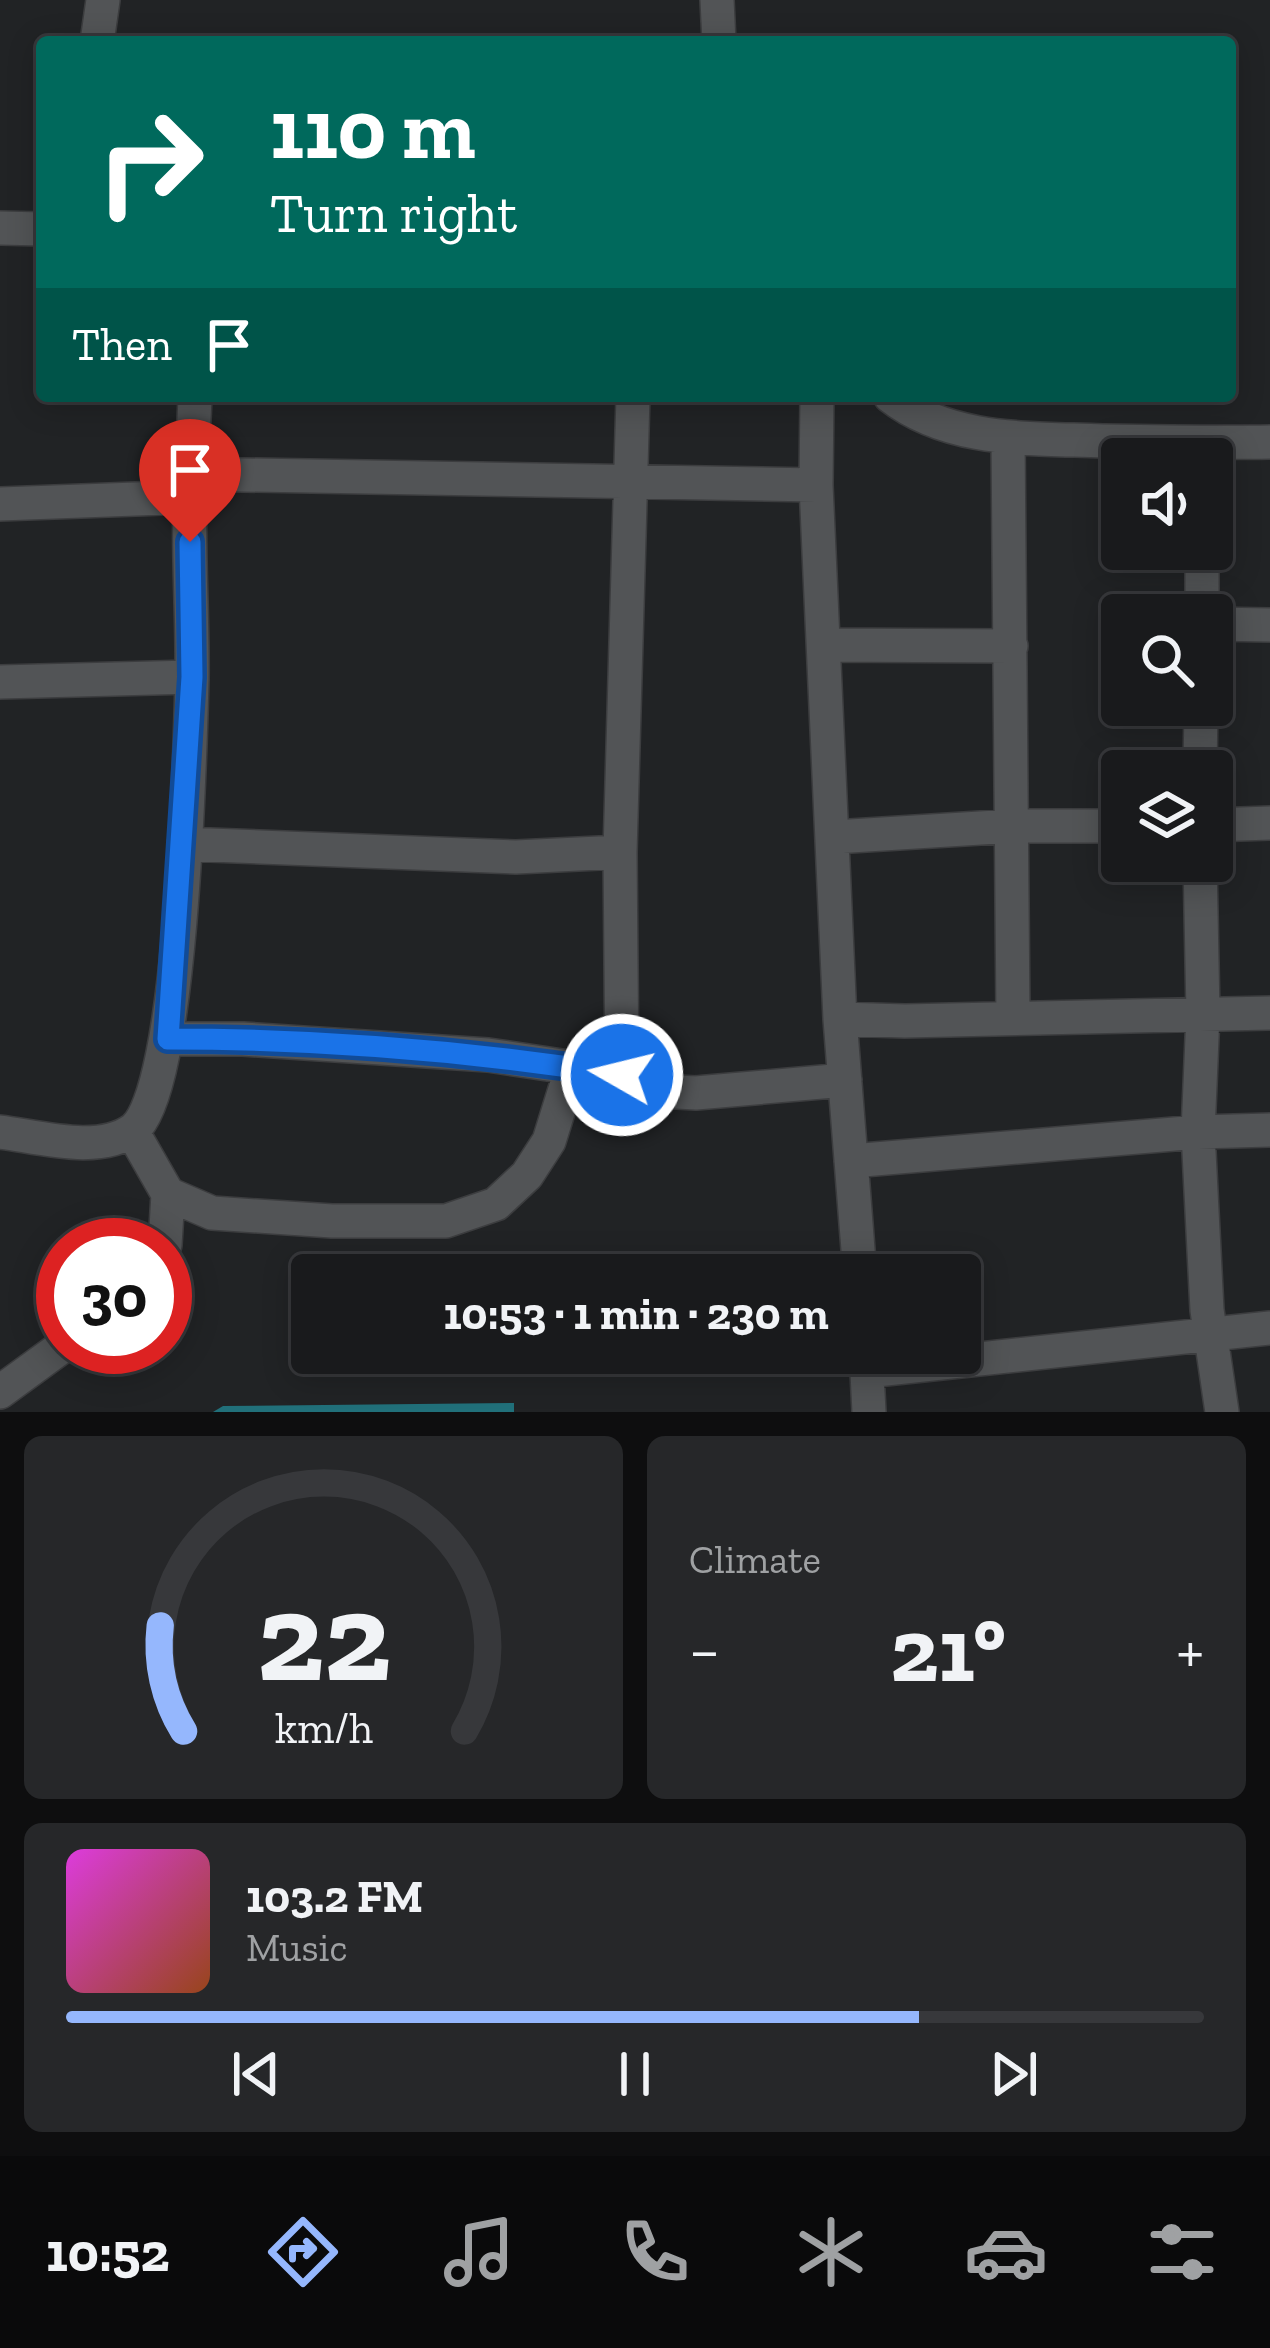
<!DOCTYPE html>
<meta charset="utf-8">
<style>
body{margin:0;font-family:"Zilla Slab",serif;background:#262729;color:#f1f3f6;height:100vh;display:flex;flex-direction:column;font-size:45px;white-space:nowrap}
*{box-sizing:border-box;margin:0}
p{font-size:39px;color:#9fa1a3}
.icon{flex:none;width:66px;height:66px;fill:none;stroke:currentColor;stroke-width:2;stroke-linecap:round;stroke-linejoin:round}
.map{position:relative;height:1412px;overflow:hidden}
.panel{display:flex;flex-direction:column;gap:24px;padding:24px;background:#0e0e0f;flex:1}
.panel>*{flex:none}
.top-card{position:absolute;left:36px;top:36px;width:1200px;height:366px;border-radius:12px;box-shadow:0 6px 30px #0003,0 0 0 3px #37383b;background:#00695c;color:#fff;overflow:hidden}
.buttons{position:absolute;left:1101px;top:438px;display:grid;gap:24px}
.buttons a{display:grid;place-items:center;width:132px;height:132px;border-radius:12px;background:#191a1c;box-shadow:0 6px 30px #0003,0 0 0 3px #37383b;font-size:60px}
.speed{position:absolute;left:36px;top:1218px;display:flex;gap:24px;font-size:60px;font-weight:700;text-align:center}
.speed>*{display:grid;place-content:center;width:156px;height:156px;border-radius:50%;background:#191a1c;box-shadow:0 6px 30px #0003,0 0 0 3px #37383b;line-height:1}
.speed .limit{border:18px solid #d22;background:#fff;color:#111}
.pin{position:absolute;display:grid;place-items:center;width:102px;height:102px;color:#fff;margin:-123px -51px;border-radius:50% 50% 50% 0;rotate:-45deg;box-shadow:0 0 12px #0007}
.pin .icon{rotate:45deg}
.me{position:absolute;width:132px;margin:-66px;rotate:278deg;stroke-linejoin:round;filter:drop-shadow(0 0 9px #0008)}
.turn{display:flex;align-items:center;gap:42px;height:252px;padding:0 36px;font-size:54px}
.turn .icon{width:156px;height:156px;stroke-width:2.5}
.turn b{display:block;font-size:84px;line-height:102px}
.then{display:flex;align-items:center;height:114px;padding:0 36px;background:#0003;gap:24px;font-size:45px}
.big{font-size:90px;font-weight:700;line-height:1.1}
.panel .card{flex:1;display:flex;flex-direction:column;justify-content:center;gap:18px;min-width:0;padding:0 42px;border-radius:18px;background:#262729}
.panel .dial{align-items:center;gap:0}
.dial svg{height:312px;overflow:visible;fill:none;stroke:#37383b;stroke-width:7;stroke-linecap:round;text-anchor:middle}
.dial text{fill:#f1f3f6;stroke:none}
.song{display:flex;align-items:center;gap:36px}
.cover{width:144px;height:144px;border-radius:18px;background:linear-gradient(135deg,hsl(300 70% 55%),hsl(20 70% 35%))}
.played{height:12px;border-radius:6px;background:linear-gradient(90deg,#95b7fd 75%,#37383b 75%)}
.keys{display:flex;justify-content:space-around;direction:ltr}
.heat{display:flex;justify-content:space-between;align-items:center;font-size:66px;direction:ltr}
.panel .tiles{flex:1;display:grid;gap:24px;grid-template-columns:1fr 1fr}
.card:last-child{grid-column:span 2}
.trip{position:absolute;left:291px;top:1254px;width:690px;height:120px;border-radius:12px;background:#191a1c;box-shadow:0 6px 30px #0003,0 0 0 3px #37383b;font-weight:700;line-height:120px;text-align:center}
.menu{display:flex;height:192px;justify-content:space-around;align-items:center;background:#0a0a0b;color:#9fa1a3}
.menu .icon{width:84px;height:84px}
.menu .on{color:#95b7fd}
.menu b{font-size:54px;color:#f1f3f6}
.map>svg:first-child{display:block}
</style>
<div class="map">
<svg width="1270" height="1412" viewBox="0 0 1270 1412">
<rect width="100%" height="100%" fill="#212325"/>
<path fill="#21707a" d="M 514,1403 L 514,1412 L 213,1412 L 223,1406 Z"/>
<g fill="none" stroke-linecap="round" stroke-linejoin="round">
<g stroke="#3c3d3f" stroke-width="36">
<path id="minor" d="M 717,0 L 719,42
M 97,42 L 103,0
M 0,228 L 42,229
M 817,396 L 816,485 L 840,1019 L 860,1275
M 890,396 C 950,443 1032,438 1103,441 C 1159,442 1214,443 1270,442
M 1008,438 L 1013,1018
M 191,474 L 816,485
M 0,504 L 190,497
M 1202,549 L 1202,615
M 1212,624 L 1270,625
M 824,645 L 1011,646
M 0,682 L 192,677
M 1200,771 L 1201,705
M 1212,825 L 1270,823
M 834,837 L 1013,826 L 1122,826
M 184,844 L 516,857 L 620,852
M 1200,861 L 1203,1014 L 1198,1132 L 1207,1310 L 1222,1412
M 840,1019 L 905,1021 L 1270,1013
M 168,1039 L 243,1039 L 488,1055 L 622,1075 L 658,1091 L 696,1093 L 845,1080
M 622,1075 L 620,852 L 633,396
M 132,1131 L 168,1194 L 212,1213 L 332,1221 L 446,1221 L 496,1204 L 527,1175 L 549,1141 L 572,1067
M 0,1132 C 39,1137 100,1155 134,1129 C 182,1090 190,754 192,680 C 193,619 188,558 190,497 C 191,463 194,429 195,396
M 851,1161 L 1198,1132 L 1270,1130
M 165,1245 L 168,1194
M 866,1353 L 869,1412
M 867,1371 L 1270,1328
M 0,1392 L 63,1346"/>
</g>
<use href="#minor" stroke="#525456" stroke-width="33"/>
</g>
<g fill="none" stroke-linecap="round" stroke-linejoin="round">
<g stroke="#114b97" stroke-width="30">
<path id="route" d="M 190,542 L 192,677 L 168,1039 C 320,1039 472,1051 622,1075"/>
</g>
<use href="#route" stroke="#1a73e8" stroke-width="21"/>
</g>
</svg>
<div class="buttons">
<a><svg class="icon" aria-label="sound" viewBox="0 0 24 24"><path d="M4 9h4l5-4v14l-5-4H4zM17 9q2 3 0 6"/></svg></a>
<a><svg class="icon" aria-label="search" viewBox="0 0 24 24"><circle cx="10" cy="10" r="6"/><path d="M15 15l6 6"/></svg></a>
<a><svg class="icon" aria-label="layers" viewBox="0 0 24 24"><path d="M12 4l9 5-9 5-9-5zM3 14l9 5 9-5"/></svg></a>
</div>
<div class="speed"><div class="limit">30</div></div>
<div class="pin" style="left:190px;top:542px;background:#d93025"><svg class="icon" aria-label="arrive" viewBox="0 0 24 24"><path d="M6 21V4h12l-3 4 3 4H6"/></svg></div>
<svg class="me" style="left:622px;top:1075px" viewBox="-20 -20 40 40"><circle r="17" fill="#1a73e8" stroke="#fff" stroke-width="3"/><path d="M0-11L8 9 0 5-8 9z" fill="#fff"/></svg>
<div class="trip">10:53 · 1 min · 230 m</div>
<div class="top-card">
<div class="turn"><svg class="icon" aria-label="right" viewBox="0 0 24 24"><path d="M7 20v-9h11M14 6l5 5-5 5"/></svg><div><b>110 m</b>Turn right</div></div>
<div class="then">Then<svg class="icon" aria-label="arrive" viewBox="0 0 24 24"><path d="M6 21V4h12l-3 4 3 4H6"/></svg></div>
</div>
</div>
<section class="panel">
<div class="tiles">
<div class="card dial"><svg viewBox="0 0 100 80">
<path d="M14 69A42 42 0 1 1 86 69"/>
<path d="M14 69A42 42 0 0 1 8 42" stroke="#95b7fd"/>
<text x="50" y="56" font-size="32" font-weight="700">22</text>
<text x="50" y="72" font-size="11">km/h</text>
</svg></div>
<div class="card"><p>Climate</p>
<div class="heat"><a>−</a><b class="big">21°</b><a>+</a></div>
</div>
<div class="card">
<div class="song"><i class="cover"></i><div><b>103.2 FM</b><p>Music</p></div></div>
<div class="played"></div>
<div class="keys"><svg class="icon" aria-label="previous" viewBox="0 0 24 24"><path d="M18 5L8 12l10 7zM5 5v14"/></svg><svg class="icon" aria-label="pause" viewBox="0 0 24 24"><path d="M8 5v14M16 5v14"/></svg><svg class="icon" aria-label="next" viewBox="0 0 24 24"><path d="M6 5l10 7-10 7zM19 5v14"/></svg></div>
</div>
</div>
</section>
<nav class="menu">
<b>10:52</b>
<svg class="icon on" aria-label="directions" viewBox="0 0 24 24"><path d="M12 3l9 9-9 9-9-9zM9 14v-3h6M13 9l2 2-2 2"/></svg>
<svg class="icon" aria-label="music" viewBox="0 0 24 24"><path d="M9 18V5l10-2v13"/><circle cx="6" cy="18" r="3"/><circle cx="16" cy="16" r="3"/></svg>
<svg class="icon" aria-label="phone" viewBox="0 0 24 24"><path d="M5 4h4l2 5-3 2q2 4 5 5l2-3 5 2v4C11 20 4 13 5 4z"/></svg>
<svg class="icon" aria-label="climate" viewBox="0 0 24 24"><path d="M12 3v18M4 7l16 10M4 17L20 7"/></svg>
<svg class="icon" aria-label="car" viewBox="0 0 24 24"><path d="M5 17H2v-5l4-1 3-4h7l3 4 3 1v5h-3M9 17h6M6 11h13"/><circle cx="7" cy="17" r="2"/><circle cx="17" cy="17" r="2"/></svg>
<svg class="icon" aria-label="filters" viewBox="0 0 24 24"><path d="M4 7h16M4 17h16"/><circle cx="9" cy="7" r="2"/><circle cx="15" cy="17" r="2"/></svg>
</nav>
